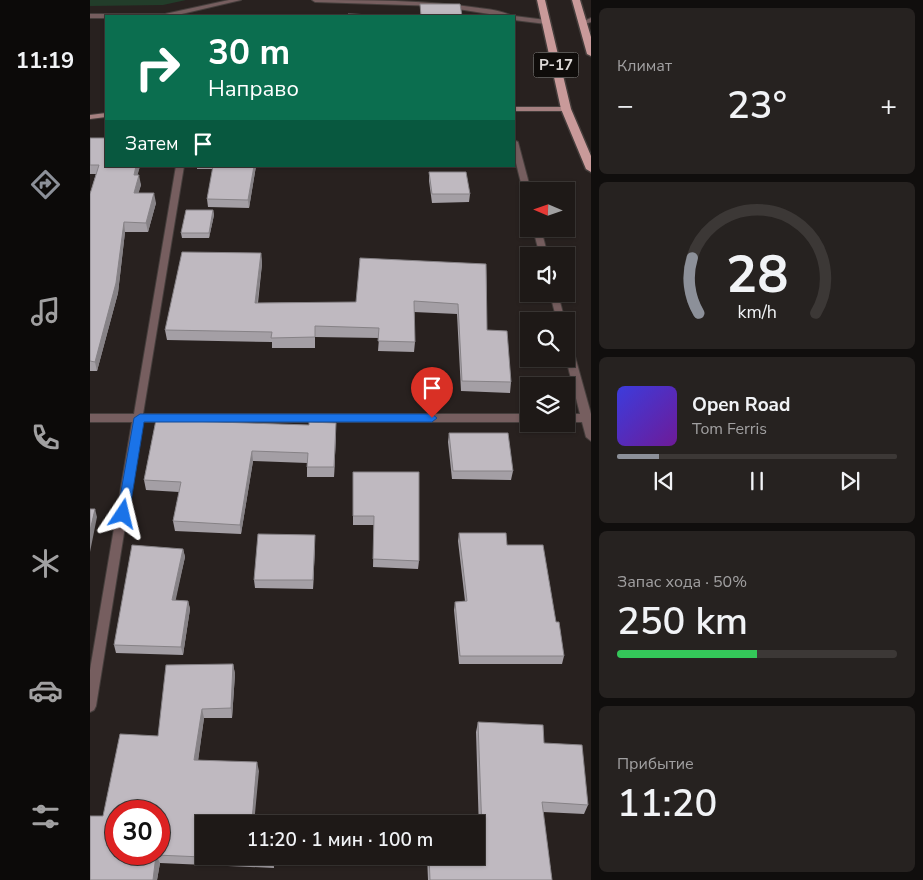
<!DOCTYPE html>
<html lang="ru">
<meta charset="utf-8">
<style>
body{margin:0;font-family:"Nunito Sans",sans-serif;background:#262220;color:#f1f3f6;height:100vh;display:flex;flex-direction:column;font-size:19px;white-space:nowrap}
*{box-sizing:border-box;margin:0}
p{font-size:16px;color:#a1a0a1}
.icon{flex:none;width:28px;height:28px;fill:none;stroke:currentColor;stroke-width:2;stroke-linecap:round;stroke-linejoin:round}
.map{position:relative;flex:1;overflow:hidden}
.drawer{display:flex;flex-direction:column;gap:8px;padding:8px;background:#100e0d;width:332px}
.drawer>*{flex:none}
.top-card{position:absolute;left:15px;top:15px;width:410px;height:152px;border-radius:0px;box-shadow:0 1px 4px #0004,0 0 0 1px #3c3836;background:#0b6e4f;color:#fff;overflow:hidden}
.needle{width:32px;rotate:272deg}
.controls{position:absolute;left:430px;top:182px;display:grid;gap:10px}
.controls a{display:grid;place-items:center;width:55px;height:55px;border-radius:0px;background:#1e1917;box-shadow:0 1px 4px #0004,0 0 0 1px #3c3836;font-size:25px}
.speed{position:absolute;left:15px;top:800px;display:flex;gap:10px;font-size:25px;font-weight:700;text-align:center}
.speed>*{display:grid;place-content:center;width:65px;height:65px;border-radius:50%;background:#1e1917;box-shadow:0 1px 4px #0004,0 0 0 1px #3c3836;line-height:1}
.speed .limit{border:8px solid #d22;background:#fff;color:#111}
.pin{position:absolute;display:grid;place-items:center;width:42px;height:42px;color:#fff;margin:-51px -21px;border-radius:50% 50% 50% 0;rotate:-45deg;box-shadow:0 0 5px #0007}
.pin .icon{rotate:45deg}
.me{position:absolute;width:55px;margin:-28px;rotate:10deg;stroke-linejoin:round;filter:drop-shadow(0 0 4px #0008)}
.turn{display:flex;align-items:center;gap:18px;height:105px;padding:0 20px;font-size:22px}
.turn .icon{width:65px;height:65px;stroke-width:2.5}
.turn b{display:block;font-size:35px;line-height:42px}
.then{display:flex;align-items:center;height:48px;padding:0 20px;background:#0003;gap:10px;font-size:19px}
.big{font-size:38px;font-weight:600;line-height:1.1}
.drawer .widget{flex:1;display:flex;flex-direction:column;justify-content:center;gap:8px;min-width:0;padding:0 18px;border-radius:8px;background:#262220}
.drawer .dial{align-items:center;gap:0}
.dial svg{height:130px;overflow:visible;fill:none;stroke:#3c3836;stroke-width:7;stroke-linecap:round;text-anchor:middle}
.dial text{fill:#f1f3f6;stroke:none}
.song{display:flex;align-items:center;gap:15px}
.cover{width:60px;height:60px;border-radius:8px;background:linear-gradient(135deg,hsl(240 70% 55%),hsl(280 70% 35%))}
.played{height:5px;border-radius:2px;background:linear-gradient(90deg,#8c9099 15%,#3c3836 15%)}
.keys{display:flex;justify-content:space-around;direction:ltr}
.heat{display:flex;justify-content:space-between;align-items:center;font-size:28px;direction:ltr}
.charge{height:8px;border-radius:4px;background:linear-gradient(90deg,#34c759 50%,#3c3836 0)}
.trip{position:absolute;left:105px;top:815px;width:290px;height:50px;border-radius:0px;background:#1e1917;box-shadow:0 1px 4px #0004,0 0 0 1px #3c3836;font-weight:600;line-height:50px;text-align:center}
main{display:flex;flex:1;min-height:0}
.dock{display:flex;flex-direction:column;width:90px;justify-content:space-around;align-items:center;background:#0c0a09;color:#a1a0a1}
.dock .icon{width:35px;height:35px}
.dock .current{color:#8c9099}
.dock b{font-size:22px;color:#f1f3f6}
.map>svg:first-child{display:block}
</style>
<main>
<nav class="dock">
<b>11:19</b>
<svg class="icon current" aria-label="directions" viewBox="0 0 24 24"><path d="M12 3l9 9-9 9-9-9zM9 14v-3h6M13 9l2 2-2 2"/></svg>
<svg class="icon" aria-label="music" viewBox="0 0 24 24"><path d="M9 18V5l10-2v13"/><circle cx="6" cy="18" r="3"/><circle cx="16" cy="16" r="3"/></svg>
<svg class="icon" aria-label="phone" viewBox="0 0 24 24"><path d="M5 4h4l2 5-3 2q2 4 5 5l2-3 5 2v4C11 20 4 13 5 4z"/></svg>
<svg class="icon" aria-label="climate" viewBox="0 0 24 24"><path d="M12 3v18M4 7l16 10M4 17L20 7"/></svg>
<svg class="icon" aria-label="car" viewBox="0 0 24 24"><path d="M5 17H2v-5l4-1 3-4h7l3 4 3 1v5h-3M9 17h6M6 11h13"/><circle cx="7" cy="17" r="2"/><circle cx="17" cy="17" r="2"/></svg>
<svg class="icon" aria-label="filters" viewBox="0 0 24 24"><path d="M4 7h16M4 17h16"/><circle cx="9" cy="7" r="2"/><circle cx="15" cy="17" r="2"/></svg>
</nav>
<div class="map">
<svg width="501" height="880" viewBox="0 0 501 880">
<rect width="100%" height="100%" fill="#28211f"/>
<path fill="#223d2a" d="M 0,0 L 96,0 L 73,5 L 0,6 Z"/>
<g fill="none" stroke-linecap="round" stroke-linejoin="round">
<g stroke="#453e3c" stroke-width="2">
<path id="street" d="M 139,0 L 151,0 L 83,16 L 16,16 L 16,18 L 0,18 L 0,14 L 75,14 Z
M 222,0 C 278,0 333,0 389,8 C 399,9 413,11 422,16 L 412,16 L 349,6 L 225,2 Z
M 423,16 L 424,16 L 456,20 L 459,22 L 456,24 L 424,20 Z
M 501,18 L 501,22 L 492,25 L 489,23 Z
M 424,140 L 428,142 L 441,191 L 439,191 L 439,201 L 435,199 L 424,155 Z
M 86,166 L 94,166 L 53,414 L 439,414 L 439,422 L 52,422 L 6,706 L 4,710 L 0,712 L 0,670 L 42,422 L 0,422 L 0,414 L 44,414 Z
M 443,229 L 451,229 L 458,256 L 450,256 Z
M 460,294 L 468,294 L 475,321 L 467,321 Z
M 476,339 L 481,342 L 501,414 L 501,441 L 496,437 L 492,422 L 476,422 L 476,414 L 490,414 L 476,359 Z"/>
</g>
<g stroke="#453e3c" stroke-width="2">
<path id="secondary" d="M 424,107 L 476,107 L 480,109 L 476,111 L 424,111 Z
M 16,113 L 16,117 L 0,119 L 0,115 Z"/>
</g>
<g stroke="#453e3c" stroke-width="3">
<path id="primary" d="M 447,0 L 455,0 L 481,109 L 501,156 L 501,172 L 496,169 L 471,109 Z
M 482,0 L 490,0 L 501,37 L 501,56 L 497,54 Z"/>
</g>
<use href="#street" fill="#765e5f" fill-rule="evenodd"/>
<use href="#secondary" fill="#a58080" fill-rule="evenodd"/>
<use href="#primary" fill="#c99a9a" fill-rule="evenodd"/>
</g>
<path fill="#a49fa5" d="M 0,138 L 50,166 L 47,175 L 51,185 L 48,193 L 66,203 L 58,232 L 35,232 L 28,293 L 7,371 L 0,371 L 0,194 L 6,174 L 0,174 Z
M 107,166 L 166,166 L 159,208 L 118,207 L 117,199 L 123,169 L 107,169 Z
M 339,172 L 380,194 L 379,202 L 342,203 L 339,181 Z
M 123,210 L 124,215 L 119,238 L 92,238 L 91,233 Z
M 171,253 L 172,264 L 168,303 L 266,302 L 396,264 L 397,330 L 421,382 L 420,393 L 371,391 L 367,314 L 324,312 L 325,342 L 324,352 L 288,351 L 289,338 L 225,337 L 225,348 L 182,348 L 182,342 L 77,340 L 75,330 Z
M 66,420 L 246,433 L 244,477 L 217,477 L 217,463 L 163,461 L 151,534 L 85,531 L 83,521 L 89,492 L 56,490 L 54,480 Z
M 359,433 L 423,471 L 421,480 L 362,479 L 358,442 Z
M 263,472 L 329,561 L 328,569 L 283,567 L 284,525 L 263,525 Z
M 369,533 L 417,545 L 466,622 L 474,656 L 472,664 L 369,664 L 364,610 L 365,602 L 375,601 L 368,541 Z
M 225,544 L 223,589 L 165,588 L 164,580 Z
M 93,549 L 95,557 L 85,600 L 98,601 L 100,609 L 93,655 L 26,653 L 24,645 Z
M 143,664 L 145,674 L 142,718 L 114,718 L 108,760 L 169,771 L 114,856 L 184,856 L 184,868 L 70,863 L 67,880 L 0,880 L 13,816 L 68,736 Z
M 388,722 L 454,743 L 498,805 L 494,814 L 453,812 L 462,880 L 338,880 L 337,856 L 386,856 L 389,831 L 386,732 Z"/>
<path fill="#868286" d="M 46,166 L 50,166 L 45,185 L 44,175 Z
M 164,166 L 166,166 L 159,208 L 158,200 Z
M 49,175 L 51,185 L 46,202 L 44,193 Z
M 64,193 L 66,203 L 58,232 L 56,223 Z
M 123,210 L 124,215 L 119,238 L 119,233 Z
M 34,222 L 35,232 L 28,293 L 7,371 L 5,362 Z
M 171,253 L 172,264 L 166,313 L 165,303 Z
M 246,423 L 246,433 L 244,477 L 244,467 Z
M 162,451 L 163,461 L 151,534 L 150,525 Z
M 5,509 L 7,517 L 0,552 L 0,531 Z
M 225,535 L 225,544 L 223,589 L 223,580 Z
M 93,549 L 95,557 L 84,608 L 82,600 Z
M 98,601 L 100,609 L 93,655 L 91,647 Z
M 143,664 L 145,674 L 142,718 L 141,708 Z
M 112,709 L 114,718 L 107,769 L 104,760 Z
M 167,762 L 169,771 L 164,824 L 162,821 Z
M 66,855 L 70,863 L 67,880 L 63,880 Z
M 183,856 L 184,856 L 184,868 L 182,860 Z"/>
<path fill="#bfb9c0" stroke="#868286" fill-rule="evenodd" d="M 330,4 L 370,4 L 372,16 L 331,16 Z
M 258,14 L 285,15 L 285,16 L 258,16 Z
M 0,138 L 16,138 L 16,166 L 46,166 L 44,175 L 49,175 L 44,193 L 64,193 L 56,223 L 34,222 L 26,283 L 5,362 L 0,361 L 0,194 L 9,165 L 0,165 Z
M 123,166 L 164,166 L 158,200 L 117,199 Z
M 339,172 L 376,172 L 380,194 L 342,194 Z
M 96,210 L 123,210 L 119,233 L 91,233 Z
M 92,252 L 171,253 L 165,303 L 266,302 L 270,258 L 396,264 L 397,330 L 417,331 L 421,382 L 372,381 L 368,304 L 324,301 L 325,342 L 288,341 L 289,328 L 225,326 L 225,337 L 181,338 L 182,332 L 75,330 Z
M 66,420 L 219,425 L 219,422 L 246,423 L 244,467 L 217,467 L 218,453 L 162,451 L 150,525 L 83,521 L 91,482 L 54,480 Z
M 359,433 L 418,433 L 423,471 L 363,471 Z
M 263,472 L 329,472 L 329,561 L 283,559 L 284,516 L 263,516 Z
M 0,509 L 5,509 L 0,531 Z
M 369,533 L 416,533 L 417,545 L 453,545 L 466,622 L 469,622 L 474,656 L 370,656 L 365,602 L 377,601 Z
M 168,534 L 225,535 L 223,580 L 164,580 Z
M 42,545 L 93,549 L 82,600 L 98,601 L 91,647 L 24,645 Z
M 143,664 L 141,708 L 112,709 L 104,760 L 167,762 L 162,821 L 185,822 L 185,824 L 114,824 L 114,856 L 183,856 L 182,860 L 66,855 L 63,880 L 0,880 L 0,816 L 13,816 L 30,734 L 68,736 L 76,665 ZM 26,811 L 69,811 L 69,854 L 26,854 Z
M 388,722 L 453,725 L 454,743 L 492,745 L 498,805 L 452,802 L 462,880 L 340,880 L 339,856 L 386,856 L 386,831 L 392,831 Z"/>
<path fill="#1a73e8" stroke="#114b97" d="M 50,414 L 342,414 L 347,418 L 342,422 L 54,422 L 39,514 L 33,519 L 27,514 L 44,418 Z"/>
<g text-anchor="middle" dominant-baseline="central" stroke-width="5" stroke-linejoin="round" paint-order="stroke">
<rect fill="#0f0c0a" stroke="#9f9c9a" stroke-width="1" x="443.5" y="52.5" width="45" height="25" rx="4"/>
<g font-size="15" font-weight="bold" fill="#ddd9d7">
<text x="466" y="65">P-17</text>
</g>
</g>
</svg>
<div class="controls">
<a><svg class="needle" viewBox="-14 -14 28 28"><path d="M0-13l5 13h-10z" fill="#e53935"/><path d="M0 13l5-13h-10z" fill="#a1a0a1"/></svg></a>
<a><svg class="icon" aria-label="sound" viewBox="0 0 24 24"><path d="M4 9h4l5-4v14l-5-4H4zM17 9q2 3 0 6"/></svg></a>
<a><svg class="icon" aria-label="search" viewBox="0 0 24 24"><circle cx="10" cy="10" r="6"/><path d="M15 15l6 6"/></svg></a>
<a><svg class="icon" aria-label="layers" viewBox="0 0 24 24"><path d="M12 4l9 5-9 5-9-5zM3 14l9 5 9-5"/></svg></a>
</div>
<div class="speed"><div class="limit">30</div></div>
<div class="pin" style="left:342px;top:418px;background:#d93025"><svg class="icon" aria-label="arrive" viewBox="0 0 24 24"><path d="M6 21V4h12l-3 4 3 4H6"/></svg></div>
<svg class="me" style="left:33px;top:514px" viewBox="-20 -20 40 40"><path d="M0-17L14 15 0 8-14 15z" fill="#1a73e8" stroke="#fff" stroke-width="4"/></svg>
<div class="trip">11:20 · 1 мин · 100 m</div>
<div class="top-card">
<div class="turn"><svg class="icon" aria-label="right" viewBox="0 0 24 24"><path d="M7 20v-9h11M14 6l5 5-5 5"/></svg><div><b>30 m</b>Направо</div></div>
<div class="then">Затем<svg class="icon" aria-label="arrive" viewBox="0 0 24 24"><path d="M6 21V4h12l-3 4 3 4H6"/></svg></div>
</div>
</div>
<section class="drawer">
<div class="widget"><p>Климат</p>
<div class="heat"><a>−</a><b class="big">23°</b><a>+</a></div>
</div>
<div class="widget dial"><svg viewBox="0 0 100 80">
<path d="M14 69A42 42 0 1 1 86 69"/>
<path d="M14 69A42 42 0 0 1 10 35" stroke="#8c9099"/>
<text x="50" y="56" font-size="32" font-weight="700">28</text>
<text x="50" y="72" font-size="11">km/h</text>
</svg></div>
<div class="widget">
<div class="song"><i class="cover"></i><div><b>Open Road</b><p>Tom Ferris</p></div></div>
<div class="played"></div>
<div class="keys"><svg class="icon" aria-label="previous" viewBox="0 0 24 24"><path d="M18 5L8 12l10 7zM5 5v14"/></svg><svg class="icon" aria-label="pause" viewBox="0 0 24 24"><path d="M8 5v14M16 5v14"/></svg><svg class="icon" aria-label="next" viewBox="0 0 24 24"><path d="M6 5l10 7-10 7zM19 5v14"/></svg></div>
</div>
<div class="widget"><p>Запас хода · 50%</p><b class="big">250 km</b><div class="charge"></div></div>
<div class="widget"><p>Прибытие</p><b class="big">11:20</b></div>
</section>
</main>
